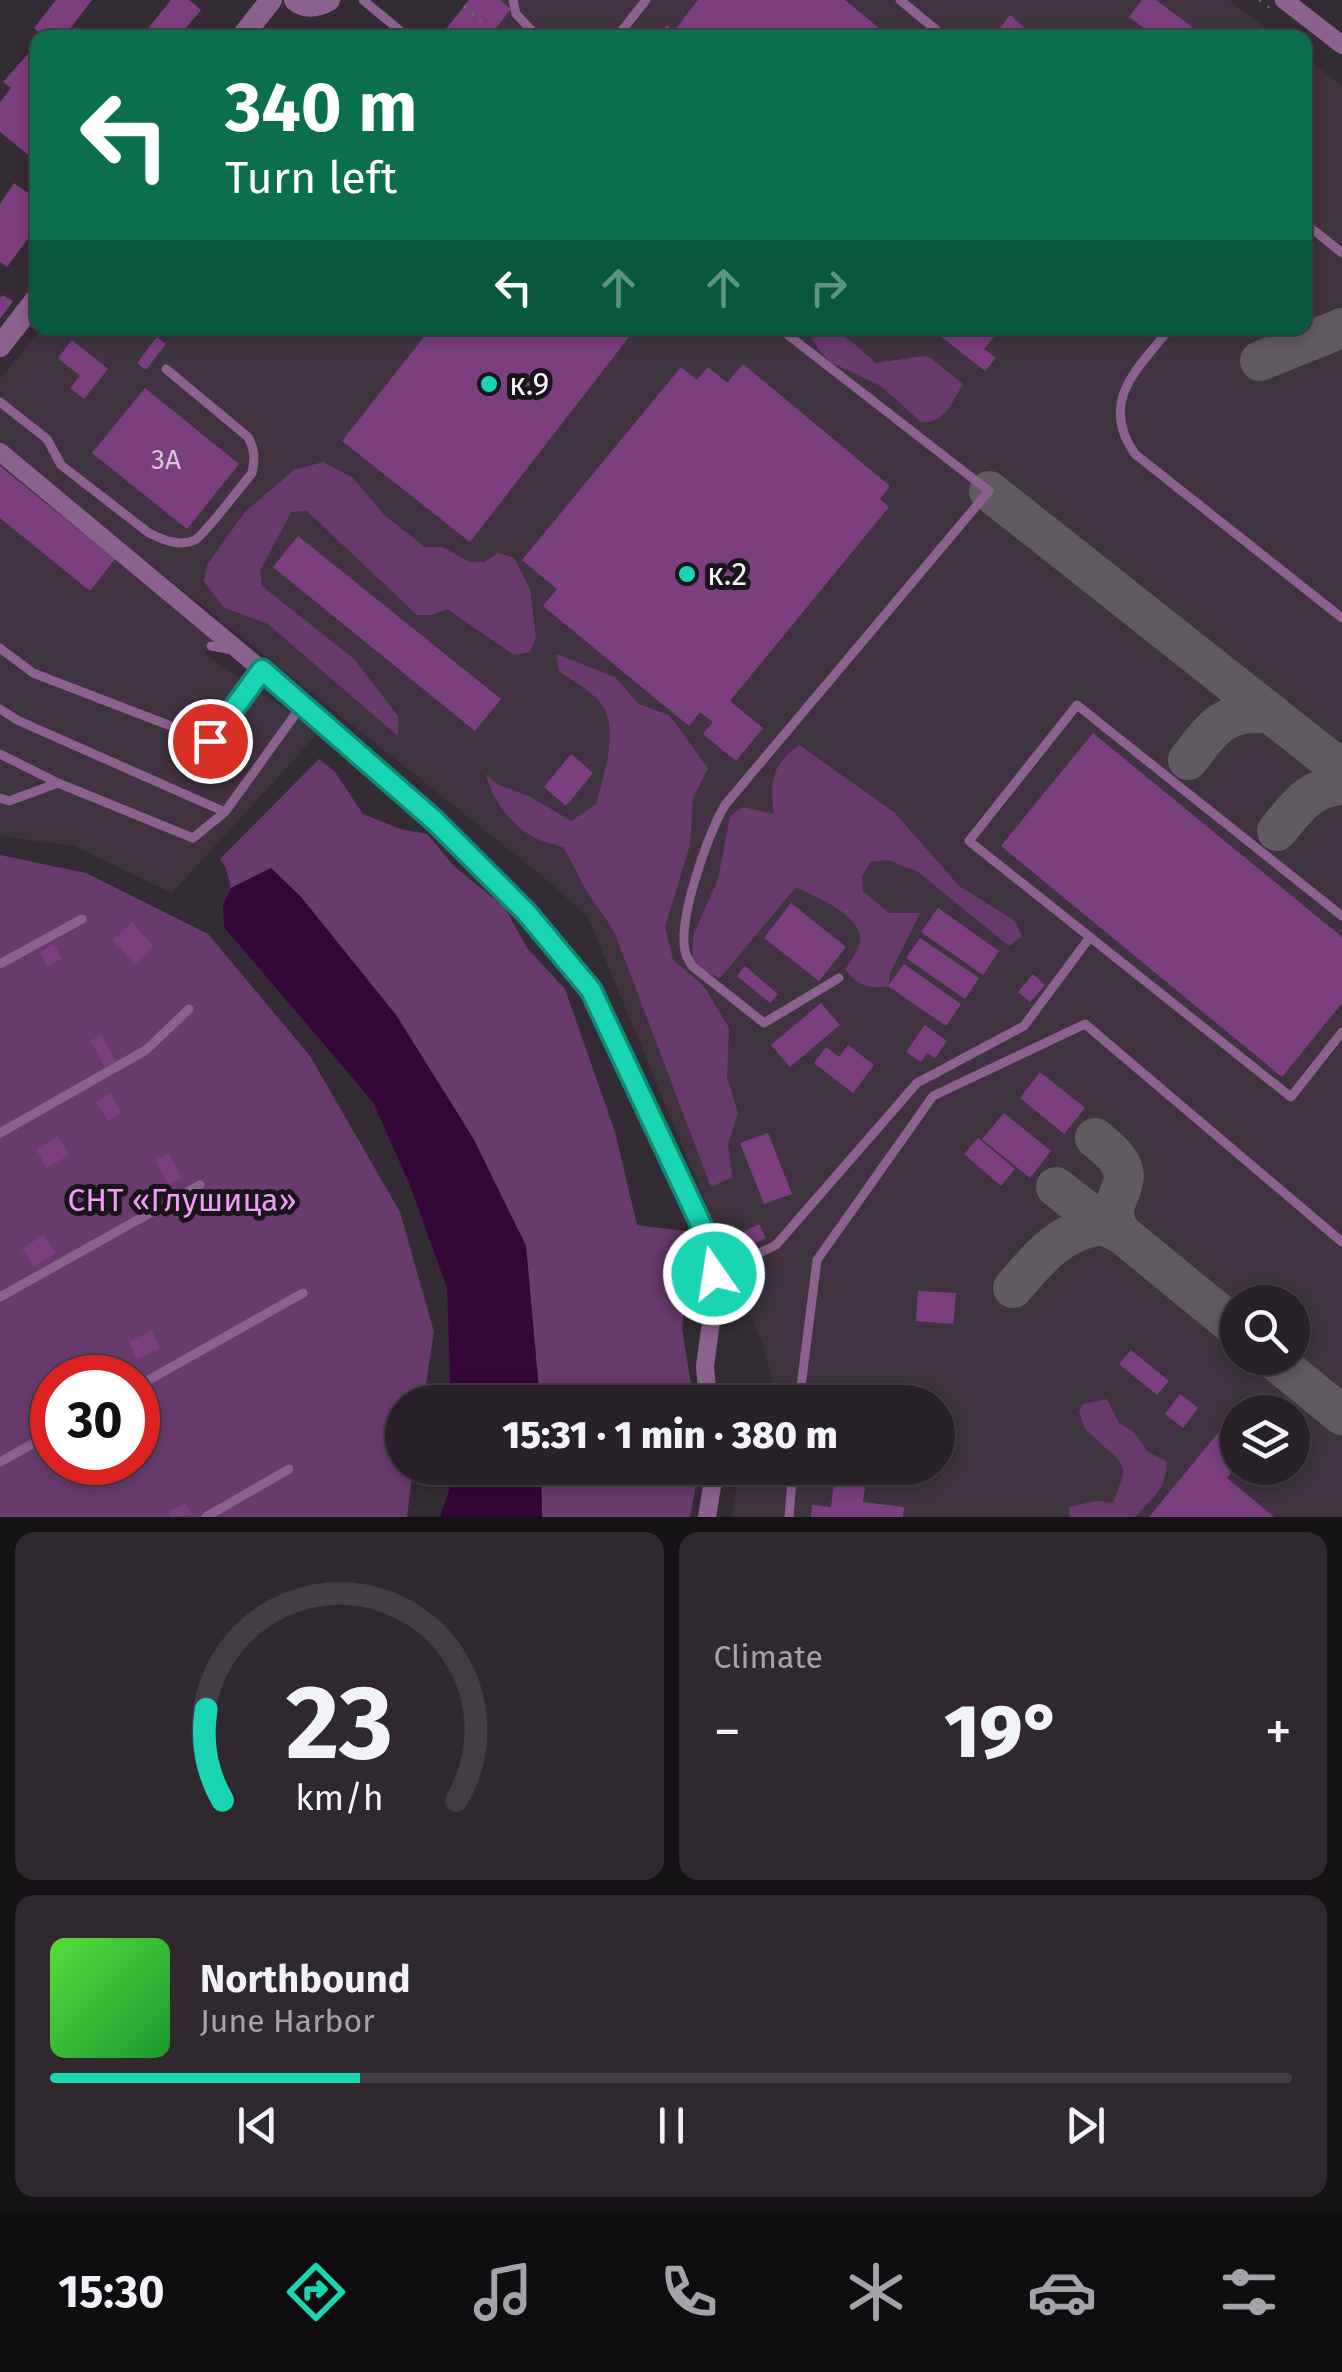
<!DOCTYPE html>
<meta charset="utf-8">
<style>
body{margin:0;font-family:"Fira Sans",sans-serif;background:#2f292f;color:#f1f3f6;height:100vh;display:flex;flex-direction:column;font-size:38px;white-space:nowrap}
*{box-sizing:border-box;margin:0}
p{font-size:32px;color:#a4a3a7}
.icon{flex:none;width:55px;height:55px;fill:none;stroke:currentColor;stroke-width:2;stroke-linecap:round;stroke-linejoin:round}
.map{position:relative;height:1517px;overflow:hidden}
.panel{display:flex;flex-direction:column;gap:15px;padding:15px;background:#151215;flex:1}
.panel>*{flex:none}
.top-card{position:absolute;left:30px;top:30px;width:1282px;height:305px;border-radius:20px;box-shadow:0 5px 15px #0003,0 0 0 2px #433e44;background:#0b6e4f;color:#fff;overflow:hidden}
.fabs{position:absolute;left:1220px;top:1285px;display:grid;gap:20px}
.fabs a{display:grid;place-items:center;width:90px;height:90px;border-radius:50%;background:#272127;box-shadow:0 5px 15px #0003,0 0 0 2px #433e44;font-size:50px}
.speed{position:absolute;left:30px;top:1355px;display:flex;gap:20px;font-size:50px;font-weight:700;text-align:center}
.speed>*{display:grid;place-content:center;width:130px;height:130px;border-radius:50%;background:#272127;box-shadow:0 5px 15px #0003,0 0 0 2px #433e44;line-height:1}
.speed .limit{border:15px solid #d22;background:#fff;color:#111}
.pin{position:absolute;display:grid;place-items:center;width:85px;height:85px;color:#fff;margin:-42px;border:5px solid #fff;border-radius:50%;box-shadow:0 2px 10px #0007}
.me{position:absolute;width:110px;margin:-55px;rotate:347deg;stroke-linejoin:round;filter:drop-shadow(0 0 8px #0008)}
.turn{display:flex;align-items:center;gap:35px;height:210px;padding:0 30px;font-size:45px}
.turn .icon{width:130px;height:130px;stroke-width:2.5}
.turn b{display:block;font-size:70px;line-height:85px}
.lanes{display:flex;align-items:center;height:95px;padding:0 30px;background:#0003;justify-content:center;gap:50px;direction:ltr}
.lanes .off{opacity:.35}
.big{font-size:75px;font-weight:800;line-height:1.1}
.panel .widget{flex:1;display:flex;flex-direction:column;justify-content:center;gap:15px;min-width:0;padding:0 35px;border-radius:20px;background:#2f292f}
.panel .dial{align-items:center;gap:0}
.dial svg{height:260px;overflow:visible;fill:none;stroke:#433e44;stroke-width:7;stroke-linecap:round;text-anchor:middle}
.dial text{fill:#f1f3f6;stroke:none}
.song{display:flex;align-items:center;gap:30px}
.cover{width:120px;height:120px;border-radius:15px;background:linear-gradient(135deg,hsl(110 70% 55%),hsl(130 70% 35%))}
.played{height:10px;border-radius:5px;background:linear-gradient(90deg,#1ad5b2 25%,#433e44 25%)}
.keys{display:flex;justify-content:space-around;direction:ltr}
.heat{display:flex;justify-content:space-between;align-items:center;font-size:55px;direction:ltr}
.panel .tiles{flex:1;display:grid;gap:15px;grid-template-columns:1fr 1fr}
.widget:last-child{grid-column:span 2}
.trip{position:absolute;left:385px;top:1385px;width:570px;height:100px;border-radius:50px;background:#272127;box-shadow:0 5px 15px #0003,0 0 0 2px #433e44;font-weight:800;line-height:100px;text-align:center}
.dock{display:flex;height:160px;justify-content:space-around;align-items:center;background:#100d10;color:#a4a3a7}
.dock .icon{width:70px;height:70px}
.dock .current{color:#1ad5b2}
.dock b{font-size:45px;color:#f1f3f6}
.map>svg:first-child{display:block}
</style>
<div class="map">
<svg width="1342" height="1517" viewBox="0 0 1342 1517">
<rect width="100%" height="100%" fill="#342c34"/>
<path fill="#403340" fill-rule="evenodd" d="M 469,0 L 1229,0 L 1278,37 L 453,38 L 445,30 Z
M 1305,58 L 1342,85 L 1342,1517 L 732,1517 L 739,1468 L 938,1468 L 938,1402 L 777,1402 L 766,1355 L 745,1298 L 588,917 L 547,880 L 0,445 L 0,379 L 42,328 L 1305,328 ZM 1238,1302 L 1292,1302 L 1292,1358 L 1238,1358 ZM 1238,1412 L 1292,1412 L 1292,1468 L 1238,1468 Z
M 0,461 L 217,638 L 205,654 L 319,732 L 172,893 L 74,846 L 0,836 Z"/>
<path fill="#693b6d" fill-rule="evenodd" d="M 806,328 C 842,327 850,341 876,363 L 925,356 L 932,359 L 963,384 C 952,402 945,424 921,422 L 881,386 L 832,363 C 820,353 813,342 806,328 Z
M 323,462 L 353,478 L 385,516 L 425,547 L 442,547 L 470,562 L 484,562 L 498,553 L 514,558 L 530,589 L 536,638 L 530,652 L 514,655 L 447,609 L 432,615 L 417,615 L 307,511 L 291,512 L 260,571 L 262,586 L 354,659 L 398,716 L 398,736 L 268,624 L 223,607 L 204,581 L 207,565 L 245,512 L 294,470 Z
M 556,654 L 615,677 L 639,704 L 669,715 L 708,768 L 693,798 L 690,845 L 665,927 L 673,960 L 703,985 L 729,1028 L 727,1078 L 738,1113 L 728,1144 L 732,1177 L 711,1187 L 614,931 L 586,890 L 564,848 C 555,844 542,842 533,837 C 511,824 491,799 486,774 L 498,785 L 529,796 L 571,821 L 596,804 C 603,775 622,727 599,701 C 589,689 571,680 559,671 Z
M 799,745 L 895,813 L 959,886 L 1015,921 L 1022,936 L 1009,946 L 917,871 L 887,860 L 871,862 L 862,876 L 863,891 L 889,913 L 920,913 L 891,971 L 888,986 C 868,989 858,986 845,969 C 850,962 859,950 860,941 C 863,915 816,897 796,887 L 720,978 L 692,966 L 693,936 L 718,879 L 730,816 L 743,807 L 774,814 C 770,782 771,765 799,745 Z
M 319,759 L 335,772 L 363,814 L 400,829 L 427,834 L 454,866 L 505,908 L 527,948 L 565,989 L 615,1132 L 637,1225 L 692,1232 L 682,1329 L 694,1402 L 540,1402 L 526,1246 L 473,1138 L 396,1015 L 301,897 L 271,868 L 231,888 L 226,868 L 220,859 Z
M 0,855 L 86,873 L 208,934 L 310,1056 L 400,1212 L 434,1332 L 423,1402 L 402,1402 L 402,1468 L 413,1468 L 407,1517 L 0,1517 ZM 52,1378 L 138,1378 L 138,1462 L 52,1462 Z
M 1107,1399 L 1119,1423 L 1134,1432 L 1148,1452 L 1166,1461 C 1168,1489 1152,1498 1135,1517 L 1069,1517 L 1069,1507 L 1096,1501 L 1113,1503 L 1123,1476 L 1123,1468 L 1118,1459 L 1085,1429 L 1079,1411 L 1083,1404 Z
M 541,1468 L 699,1468 L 690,1517 L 542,1517 Z"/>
<path fill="#330637" d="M 271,868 L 301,897 L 396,1015 L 473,1138 L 526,1246 L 540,1402 L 451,1402 L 447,1288 L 409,1183 L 373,1102 L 224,927 L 223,906 L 231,888 Z
M 449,1468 L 541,1468 L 542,1517 L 440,1517 L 449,1490 Z"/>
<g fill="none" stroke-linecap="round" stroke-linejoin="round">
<path stroke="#615a61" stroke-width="40" d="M 1260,361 L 1342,328
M 989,491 L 1342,770
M 1188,760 C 1214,726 1226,708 1272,714
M 1277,831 C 1298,806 1308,788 1342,785
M 1095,1138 C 1103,1145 1113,1152 1118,1160 C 1138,1188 1098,1201 1122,1234
M 1056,1187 L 1104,1225 L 1122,1234 L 1238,1329
M 1013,1288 C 1038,1258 1063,1228 1104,1225
M 1272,1358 L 1342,1415"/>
</g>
<path fill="#7b3f7f" d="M 56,0 L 92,0 L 63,38 L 45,38 L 34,28 Z
M 171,0 L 189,0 L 201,10 L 177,38 L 152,38 L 145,32 Z
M 469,0 L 500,0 L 511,9 L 488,38 L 454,38 L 445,30 Z
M 698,0 L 845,0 L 891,38 L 656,38 L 667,25 L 674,31 Z
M 1142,0 L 1156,0 L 1207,38 L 1157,38 L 1129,17 Z
M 1010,15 L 1036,38 L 992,38 Z
M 34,47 L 38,50 L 38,163 L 0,132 L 0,102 L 11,88 L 3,82 Z
M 14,183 L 38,200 L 38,225 L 7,267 L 0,262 L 0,204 Z
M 2,295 L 13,301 L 0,319 L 0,298 Z
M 431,328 L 636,328 L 470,542 L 342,441 Z
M 930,328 L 1001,328 L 984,349 L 996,358 L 985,371 Z
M 157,337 L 166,344 L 146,370 L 137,363 Z
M 72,340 L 108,369 L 84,399 L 70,388 L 80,376 L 58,358 Z
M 743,364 L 890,486 L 880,499 L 889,507 L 730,701 L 763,728 L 736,761 L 703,734 L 713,722 L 700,712 L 689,726 L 543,606 L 557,589 L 522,560 L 681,367 L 697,380 L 708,367 L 727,383 Z
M 145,388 L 239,464 L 187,529 L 92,453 Z
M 0,466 L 115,559 L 90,591 L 0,518 Z
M 298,536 L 501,699 L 475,731 L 273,567 Z
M 1093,733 L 1342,937 L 1342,1003 L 1282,1077 L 1001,846 Z
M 571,754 L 593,773 L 566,806 L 544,787 Z
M 791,903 L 846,947 L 819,981 L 764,938 Z
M 938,908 L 999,951 L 983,975 L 921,932 Z
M 132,922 L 154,947 L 135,964 L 113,940 Z
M 920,938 L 979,978 L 965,999 L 906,958 Z
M 54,944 L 62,959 L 47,966 L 40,952 Z
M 904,964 L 961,1004 L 946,1026 L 888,986 Z
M 745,966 L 778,994 L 770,1003 L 737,976 Z
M 1033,974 L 1045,985 L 1030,1002 L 1018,992 Z
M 821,1003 L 840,1025 L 790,1067 L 771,1045 Z
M 925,1025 L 947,1041 L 935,1058 L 927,1053 L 921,1062 L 906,1052 Z
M 102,1035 L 116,1061 L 105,1067 L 90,1041 Z
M 848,1045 L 874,1065 L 853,1093 L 814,1063 L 826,1047 L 839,1057 Z
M 1040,1072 L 1085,1108 L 1064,1134 L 1020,1098 Z
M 110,1093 L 122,1112 L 108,1121 L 96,1102 Z
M 1004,1113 L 1051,1151 L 1030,1178 L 982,1139 Z
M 768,1133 L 792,1194 L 764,1204 L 740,1143 Z
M 58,1136 L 69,1155 L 47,1168 L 36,1149 Z
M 978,1138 L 1015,1169 L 1001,1186 L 964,1154 Z
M 169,1153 L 182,1178 L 168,1185 L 155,1160 Z
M 759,1224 L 766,1238 L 745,1248 L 739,1234 Z
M 43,1235 L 56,1253 L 34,1267 L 22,1249 Z
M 918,1291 L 956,1293 L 953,1324 L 916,1321 Z
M 152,1331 L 160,1349 L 137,1359 L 129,1341 Z
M 1131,1350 L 1169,1381 L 1157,1395 L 1119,1364 Z
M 1180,1394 L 1198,1408 L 1183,1428 L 1165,1414 Z
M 1222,1428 L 1238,1441 L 1238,1465 L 1227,1478 L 1274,1517 L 1149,1517 Z
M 834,1483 L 865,1487 L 863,1502 L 904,1507 L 903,1517 L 811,1517 L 812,1505 L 831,1507 Z
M 186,1503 L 192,1515 L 170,1517 L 168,1512 Z"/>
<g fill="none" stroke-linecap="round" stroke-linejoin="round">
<path stroke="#6f686f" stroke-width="2.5" stroke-dasharray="2.5 8" stroke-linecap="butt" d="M 1259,0 L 1270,8
M 464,6 L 492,32"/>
<path stroke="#8b628d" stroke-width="9" d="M 363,0 L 409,38
M 513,0 L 516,14 L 539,38
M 900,0 L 946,38
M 616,38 L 646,0
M 1305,226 L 1316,232 L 1342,253
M 779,328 L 989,491 L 725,805 C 708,835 678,917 685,951 C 686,956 689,961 692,966 L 764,1023 L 839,978
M 1170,328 C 1138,369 1098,401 1135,454 L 1342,618
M 0,402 L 47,439 L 61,465 L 149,533 C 163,540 180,547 195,540 C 205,534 242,485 252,473 C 255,458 255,450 248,437 L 166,369
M 211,646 L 232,650
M 0,648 L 33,673 L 210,741 L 262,670
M 0,709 L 17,720 L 225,812 L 302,705
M 0,754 L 58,783
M 0,798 L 9,801 L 58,783 L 193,838 L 225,812
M 1342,916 L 1077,705 L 969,841 L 1291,1097 L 1342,1032
M 0,964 L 82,919
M 0,1133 L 146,1050 L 189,1009
M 714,1275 L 776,1245 L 917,1083 L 1024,1026 L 1090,937
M 0,1297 L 200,1185
M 138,1386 L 303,1293
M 799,1402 L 817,1260 L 933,1096 L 1085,1024 L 1342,1242
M 0,1462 L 52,1433
M 206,1517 L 289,1469
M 789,1517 L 793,1468"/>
<path stroke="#8b628d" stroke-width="18" d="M 1284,0 L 1342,45
M 0,452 L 285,689 L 434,820 L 526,913 L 591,990 L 650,1110 L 715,1253 L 711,1322 L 705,1366 L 708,1402
M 707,1517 L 715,1468"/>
<path stroke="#8b628d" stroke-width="22" d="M 295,0 C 306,9 318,6 329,0
M 241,38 L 271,0
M 0,346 L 38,297"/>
</g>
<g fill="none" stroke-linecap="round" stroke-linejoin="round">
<g stroke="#118a74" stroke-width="25">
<path id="route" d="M 210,741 L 262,670 L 434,820 L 526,912 L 591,990 L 715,1254 L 714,1274"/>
</g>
<use href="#route" stroke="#1ad5b2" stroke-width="18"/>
</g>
<g fill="#1ad5b2" stroke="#191619" stroke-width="4">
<circle cx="489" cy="384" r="10"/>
<circle cx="687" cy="574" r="10"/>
</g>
<g text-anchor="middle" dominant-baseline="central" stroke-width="10" stroke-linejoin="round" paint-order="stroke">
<g font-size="28" fill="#d7c4d8">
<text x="166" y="459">3А</text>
</g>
<g font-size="32" fill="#f6f1f6" stroke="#191619" text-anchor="start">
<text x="509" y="384">к.9</text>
<text x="707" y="574">к.2</text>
</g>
<g font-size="32" fill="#f19df6" stroke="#191619">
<text x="182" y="1200">СНТ «Глушица»</text>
</g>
</g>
</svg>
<div class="fabs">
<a><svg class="icon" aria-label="search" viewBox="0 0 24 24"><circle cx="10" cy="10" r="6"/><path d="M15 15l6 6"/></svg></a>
<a><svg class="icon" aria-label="layers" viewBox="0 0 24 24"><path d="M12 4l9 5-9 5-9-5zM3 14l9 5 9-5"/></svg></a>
</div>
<div class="speed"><div class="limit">30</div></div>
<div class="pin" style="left:210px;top:741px;background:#d93025"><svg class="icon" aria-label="arrive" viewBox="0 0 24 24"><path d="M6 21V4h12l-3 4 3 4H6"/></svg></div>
<svg class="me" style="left:714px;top:1274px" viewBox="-20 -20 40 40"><circle r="17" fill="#1ad5b2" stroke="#fff" stroke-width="3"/><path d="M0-11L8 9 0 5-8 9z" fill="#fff"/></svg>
<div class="trip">15:31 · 1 min · 380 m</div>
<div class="top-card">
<div class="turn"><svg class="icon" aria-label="left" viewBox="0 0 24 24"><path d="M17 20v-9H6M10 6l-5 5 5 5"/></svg><div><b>340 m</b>Turn left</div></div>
<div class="lanes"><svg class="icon" aria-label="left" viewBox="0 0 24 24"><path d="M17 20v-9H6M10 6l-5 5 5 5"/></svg><svg class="icon off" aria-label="ahead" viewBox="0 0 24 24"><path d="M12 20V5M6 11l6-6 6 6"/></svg><svg class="icon off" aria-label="ahead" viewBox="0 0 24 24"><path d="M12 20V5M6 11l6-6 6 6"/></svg><svg class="icon off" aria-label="right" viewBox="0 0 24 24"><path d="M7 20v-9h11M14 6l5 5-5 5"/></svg></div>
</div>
</div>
<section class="panel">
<div class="tiles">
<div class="widget dial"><svg viewBox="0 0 100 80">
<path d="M14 69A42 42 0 1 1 86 69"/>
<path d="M14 69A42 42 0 0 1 9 41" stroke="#1ad5b2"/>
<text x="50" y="56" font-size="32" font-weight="700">23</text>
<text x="50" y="72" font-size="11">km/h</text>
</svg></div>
<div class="widget"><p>Climate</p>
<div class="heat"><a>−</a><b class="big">19°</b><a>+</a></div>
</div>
<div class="widget">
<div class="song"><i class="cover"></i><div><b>Northbound</b><p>June Harbor</p></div></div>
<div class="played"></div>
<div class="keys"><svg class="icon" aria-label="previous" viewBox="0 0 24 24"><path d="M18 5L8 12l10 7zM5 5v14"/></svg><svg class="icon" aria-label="pause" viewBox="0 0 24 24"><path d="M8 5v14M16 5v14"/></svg><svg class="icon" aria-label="next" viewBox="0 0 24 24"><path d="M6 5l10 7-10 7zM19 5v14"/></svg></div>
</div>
</div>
</section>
<nav class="dock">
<b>15:30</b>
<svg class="icon current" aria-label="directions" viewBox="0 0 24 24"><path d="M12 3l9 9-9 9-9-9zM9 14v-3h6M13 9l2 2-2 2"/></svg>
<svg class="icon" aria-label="music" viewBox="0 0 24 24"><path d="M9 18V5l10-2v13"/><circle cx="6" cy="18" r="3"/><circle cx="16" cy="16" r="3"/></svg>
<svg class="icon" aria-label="phone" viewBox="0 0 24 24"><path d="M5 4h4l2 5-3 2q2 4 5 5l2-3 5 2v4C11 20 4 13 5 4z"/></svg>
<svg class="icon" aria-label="climate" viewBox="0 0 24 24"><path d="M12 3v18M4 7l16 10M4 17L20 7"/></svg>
<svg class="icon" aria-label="car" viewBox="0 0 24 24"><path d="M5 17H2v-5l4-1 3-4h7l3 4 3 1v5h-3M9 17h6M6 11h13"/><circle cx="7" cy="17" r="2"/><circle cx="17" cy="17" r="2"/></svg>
<svg class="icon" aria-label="filters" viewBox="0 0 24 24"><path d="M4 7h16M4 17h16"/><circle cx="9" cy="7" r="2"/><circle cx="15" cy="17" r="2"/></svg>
</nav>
